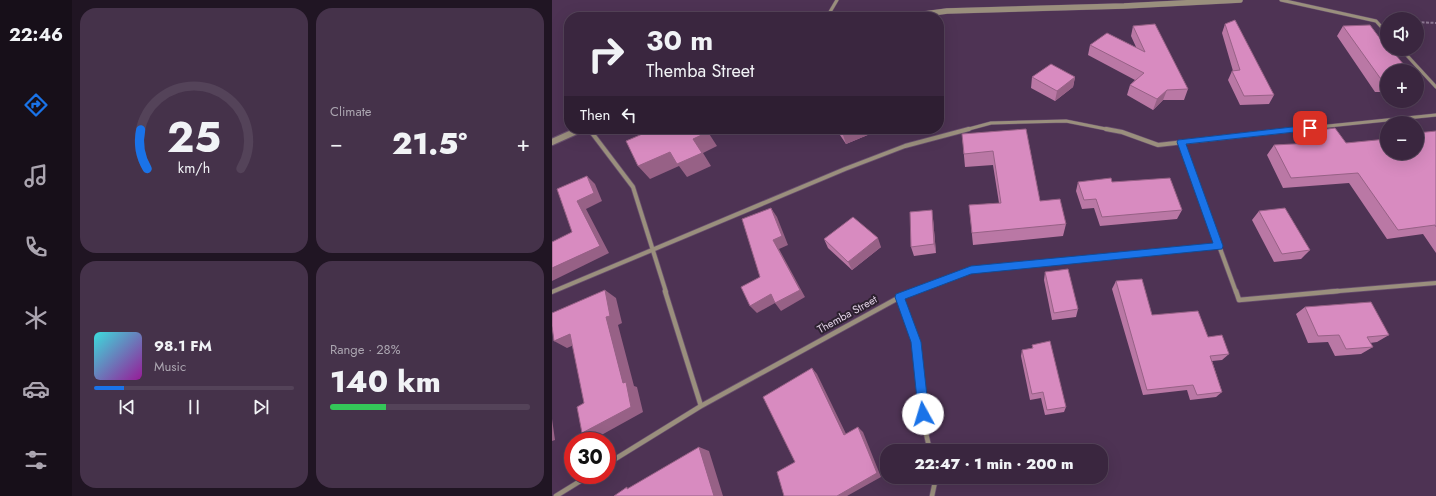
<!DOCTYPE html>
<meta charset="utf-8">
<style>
body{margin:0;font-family:Jost,sans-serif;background:#45324a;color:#f1f3f6;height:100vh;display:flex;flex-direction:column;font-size:15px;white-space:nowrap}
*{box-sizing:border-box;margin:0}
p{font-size:13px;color:#aba5b0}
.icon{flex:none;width:22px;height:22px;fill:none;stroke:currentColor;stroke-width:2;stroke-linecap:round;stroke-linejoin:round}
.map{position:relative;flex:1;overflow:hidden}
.sheet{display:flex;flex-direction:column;gap:8px;padding:8px;background:#201523;width:480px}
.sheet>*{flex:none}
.top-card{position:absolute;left:12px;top:12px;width:380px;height:122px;border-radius:16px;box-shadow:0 4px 16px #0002,0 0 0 1px #544359;background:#3a263f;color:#f1f3f6;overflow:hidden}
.fabs{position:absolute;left:828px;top:12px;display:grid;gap:8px}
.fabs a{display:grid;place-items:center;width:44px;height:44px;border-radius:50%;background:#3a263f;box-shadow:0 4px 16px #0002,0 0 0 1px #544359;font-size:20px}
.speed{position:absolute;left:12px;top:432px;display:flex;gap:8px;font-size:20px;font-weight:700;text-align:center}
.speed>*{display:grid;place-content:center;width:52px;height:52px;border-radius:50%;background:#3a263f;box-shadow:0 4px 16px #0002,0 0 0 1px #544359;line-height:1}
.speed .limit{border:6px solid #d22;background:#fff;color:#111}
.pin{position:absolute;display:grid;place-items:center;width:34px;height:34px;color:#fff;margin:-17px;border-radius:8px;box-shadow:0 2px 6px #0006}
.me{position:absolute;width:44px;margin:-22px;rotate:354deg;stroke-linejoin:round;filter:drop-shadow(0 0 3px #0008)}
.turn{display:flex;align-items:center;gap:14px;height:84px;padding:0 16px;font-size:18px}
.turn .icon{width:52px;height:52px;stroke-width:2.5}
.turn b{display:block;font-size:28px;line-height:34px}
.then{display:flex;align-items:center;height:38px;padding:0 16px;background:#0003;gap:8px;font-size:15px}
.big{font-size:30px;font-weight:800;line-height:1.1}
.sheet .tile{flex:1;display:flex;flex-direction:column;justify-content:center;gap:6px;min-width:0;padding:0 14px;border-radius:16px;background:#45324a}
.sheet .dial{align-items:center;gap:0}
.dial svg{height:104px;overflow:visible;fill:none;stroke:#544359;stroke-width:7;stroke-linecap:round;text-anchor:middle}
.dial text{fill:#f1f3f6;stroke:none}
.song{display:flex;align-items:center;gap:12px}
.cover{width:48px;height:48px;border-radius:6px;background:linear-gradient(135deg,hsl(180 70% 55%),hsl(300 70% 35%))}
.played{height:4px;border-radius:2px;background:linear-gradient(90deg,#1a73e8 15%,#544359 15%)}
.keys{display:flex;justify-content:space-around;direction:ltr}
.heat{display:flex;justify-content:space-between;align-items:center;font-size:22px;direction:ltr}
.charge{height:6px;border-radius:3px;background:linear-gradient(90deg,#34c759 28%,#544359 0)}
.sheet .tiles{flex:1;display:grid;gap:8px;grid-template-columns:repeat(2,1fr)}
.trip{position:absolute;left:328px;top:444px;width:228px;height:40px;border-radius:16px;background:#3a263f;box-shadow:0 4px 16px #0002,0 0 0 1px #544359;font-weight:800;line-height:40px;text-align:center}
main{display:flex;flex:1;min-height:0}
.menu{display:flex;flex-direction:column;width:72px;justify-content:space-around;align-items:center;background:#170f19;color:#aba5b0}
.menu .icon{width:28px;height:28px}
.menu .current{color:#1a73e8}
.menu b{font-size:18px;color:#f1f3f6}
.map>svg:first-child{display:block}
</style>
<main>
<nav class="menu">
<b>22:46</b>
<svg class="icon current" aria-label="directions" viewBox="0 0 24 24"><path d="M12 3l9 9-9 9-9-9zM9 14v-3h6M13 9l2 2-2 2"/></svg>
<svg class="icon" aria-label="music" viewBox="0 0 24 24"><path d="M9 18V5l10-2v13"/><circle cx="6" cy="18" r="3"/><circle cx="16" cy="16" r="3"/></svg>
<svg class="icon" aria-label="phone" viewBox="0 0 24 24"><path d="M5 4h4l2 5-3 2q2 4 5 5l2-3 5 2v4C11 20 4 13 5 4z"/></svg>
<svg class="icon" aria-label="climate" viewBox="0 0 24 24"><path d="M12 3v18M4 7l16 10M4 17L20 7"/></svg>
<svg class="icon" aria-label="car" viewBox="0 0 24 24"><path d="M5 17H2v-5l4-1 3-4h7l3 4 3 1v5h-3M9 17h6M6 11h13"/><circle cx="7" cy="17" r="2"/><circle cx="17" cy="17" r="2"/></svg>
<svg class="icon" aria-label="filters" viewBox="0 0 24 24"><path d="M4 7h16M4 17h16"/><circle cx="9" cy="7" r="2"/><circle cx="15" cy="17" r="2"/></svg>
</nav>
<section class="sheet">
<div class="tiles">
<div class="tile dial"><svg viewBox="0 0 100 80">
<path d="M14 69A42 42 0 1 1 86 69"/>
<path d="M14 69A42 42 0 0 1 9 39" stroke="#1a73e8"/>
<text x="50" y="56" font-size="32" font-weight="700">25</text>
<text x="50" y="72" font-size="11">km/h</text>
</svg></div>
<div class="tile"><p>Climate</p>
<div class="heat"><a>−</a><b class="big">21.5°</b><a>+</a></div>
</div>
<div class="tile">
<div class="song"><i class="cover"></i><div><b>98.1 FM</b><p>Music</p></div></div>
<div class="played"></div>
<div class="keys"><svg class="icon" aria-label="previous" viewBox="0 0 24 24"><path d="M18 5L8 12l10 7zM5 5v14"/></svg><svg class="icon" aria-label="pause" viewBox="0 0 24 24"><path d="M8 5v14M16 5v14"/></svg><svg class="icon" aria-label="next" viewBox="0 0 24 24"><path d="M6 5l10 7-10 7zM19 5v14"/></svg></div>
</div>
<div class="tile"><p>Range · 28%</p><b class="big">140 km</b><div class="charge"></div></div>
</div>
</section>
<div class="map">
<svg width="884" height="496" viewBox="0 0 884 496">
<rect width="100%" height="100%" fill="#4e3354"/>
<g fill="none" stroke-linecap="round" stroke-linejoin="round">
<g stroke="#69506e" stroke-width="4">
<path id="minor-far2" d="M 729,0 L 824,21 L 835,33
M 275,17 L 285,0
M 849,49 L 884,87
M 413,130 L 439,123 L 514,121 L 559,130
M 737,130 L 884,115"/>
</g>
<g stroke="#69506e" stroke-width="5.5">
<path id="minor-far1" d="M 37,129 L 81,187 L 114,292
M 554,129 L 570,132 L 606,145 L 747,129
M 629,142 L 684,292
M 0,292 L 293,169 L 353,146 L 417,129
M 360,292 L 419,270 L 666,246
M 775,292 L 884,283"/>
</g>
<g stroke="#69506e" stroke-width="6">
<path id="minor" d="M 113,291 L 149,406
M 684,291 L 687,300 L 786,291
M 348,297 L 364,342 L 373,429 L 378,451
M 55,464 L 149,406 L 348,297 L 363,291
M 4,496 L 38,475
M 380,496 L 384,477"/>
</g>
<g stroke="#69506e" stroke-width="6">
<path id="tertiary-far1" d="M 350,17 L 395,11 L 572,6 L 688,0
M 27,130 L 29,129"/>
</g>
<g stroke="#69506e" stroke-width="8">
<path id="tertiary" d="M 0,142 L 29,129"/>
</g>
<path stroke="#8d7792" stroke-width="2" stroke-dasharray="3 1.5" stroke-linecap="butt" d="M 865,22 L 884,23"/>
<use href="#minor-far2" stroke="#9a8f7d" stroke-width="3"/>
<use href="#minor-far1" stroke="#9a8f7d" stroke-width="4"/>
<use href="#minor" stroke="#9a8f7d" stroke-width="4.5"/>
<use href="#tertiary-far1" stroke="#9a8f7d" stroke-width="5.5"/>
<use href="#tertiary" stroke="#9a8f7d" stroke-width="6"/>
</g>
<path fill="#ba78a5" d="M 673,24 L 722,95 L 717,104 L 688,105 L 676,80 L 680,71 L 681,71 L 670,33 Z
M 581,26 L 636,89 L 632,100 L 611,100 L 601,110 L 575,95 L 578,85 L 583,80 L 536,55 L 538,45 L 584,47 L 579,36 Z
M 791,26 L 835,71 L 835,92 L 823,92 L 785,36 Z
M 480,77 L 523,77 L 521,87 L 503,101 L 479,88 Z
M 284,129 L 330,129 L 294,144 Z
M 474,129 L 488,201 L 514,224 L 511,236 L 421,245 L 417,205 L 447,203 L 441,165 L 413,167 L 410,134 Z
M 884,131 L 884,253 L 871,234 L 835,239 L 797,183 L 731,188 L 715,155 L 722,145 L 746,144 L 745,142 L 752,132 L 835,153 Z
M 526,182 L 560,182 L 630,210 L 625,219 L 548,226 L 542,208 L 530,209 L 524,191 Z
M 707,211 L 758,250 L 749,259 L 722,262 L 700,220 Z
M 381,219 L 384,253 L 362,256 L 359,247 Z
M 272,239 L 329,247 L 300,270 L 276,248 Z
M 493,272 L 526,309 L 524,317 L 500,320 L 492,280 Z
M 564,281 L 600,315 L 656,337 L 677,354 L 670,360 L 660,361 L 670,392 L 664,397 L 638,400 L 635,390 L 591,395 L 560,289 Z
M 753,307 L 837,335 L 825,342 L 818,343 L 821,347 L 809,354 L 783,356 L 776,342 L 756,343 L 744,314 Z
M 480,345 L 514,407 L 512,412 L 493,415 L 489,398 L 478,400 L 469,356 L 470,350 L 480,348 Z"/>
<path fill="#976186" d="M 523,77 L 521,87 L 503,101 L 505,91 Z
M 615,90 L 611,100 L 601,110 L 605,99 Z
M 154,129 L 165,146 L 151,153 L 159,166 L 135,177 L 127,166 L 98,179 L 86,166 Z
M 305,129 L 330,129 L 294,144 L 291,135 Z
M 35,176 L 43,184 L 50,201 L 34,209 L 57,253 L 0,281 L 0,268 L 48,246 L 25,201 Z
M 219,208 L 225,217 L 236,245 L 227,249 L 253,297 L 229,311 L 223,303 L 205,313 L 198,306 L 221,240 Z
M 380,210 L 381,219 L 384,253 L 382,244 Z
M 326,238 L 329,247 L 300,270 L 296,262 Z
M 53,290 L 64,298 L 70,323 L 66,325 L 82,386 L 85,387 L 91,412 L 44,438 L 30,433 L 71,383 L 54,317 Z
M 18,334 L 31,341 L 15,348 L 2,341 Z
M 260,368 L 265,374 L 297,440 L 292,435 Z
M 0,419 L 3,440 L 0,441 Z
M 306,427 L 311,432 L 329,477 L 295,496 L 285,496 Z
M 147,447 L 157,451 L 171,496 L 162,496 Z"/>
<path fill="#d88bc0" stroke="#976186" d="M 683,20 L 722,95 L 692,96 L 680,71 L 688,70 L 673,24 Z
M 603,24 L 636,89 L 615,90 L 605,99 L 578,85 L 592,73 L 538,45 L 555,33 L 593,52 L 581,26 Z
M 818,25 L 835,48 L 835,49 L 836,49 L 840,55 L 843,54 L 857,71 L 835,71 L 835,82 L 831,82 L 791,26 Z
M 499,64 L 523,77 L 505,91 L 480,77 Z
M 783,128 L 794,143 L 835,139 L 835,153 L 865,153 L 865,133 L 884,131 L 884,227 L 883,225 L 846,230 L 806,173 L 739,178 L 722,145 L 760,143 L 752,132 Z
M 102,129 L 154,129 L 156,132 L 141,139 L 150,153 L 125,164 L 118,152 L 86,166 L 74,141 Z
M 287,129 L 305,129 L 291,135 Z
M 474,129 L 488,201 L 508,199 L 514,224 L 420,233 L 417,205 L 449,203 L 441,151 L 412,154 L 410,134 Z
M 35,176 L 42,193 L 25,201 L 48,246 L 0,268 L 0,242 L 20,232 L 5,189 Z
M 559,178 L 560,182 L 618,178 L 630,210 L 550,217 L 544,199 L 532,200 L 526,182 Z
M 219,208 L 230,236 L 221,240 L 248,290 L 223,303 L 219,294 L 198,306 L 189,287 L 208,277 L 190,219 Z
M 733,208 L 758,250 L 730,254 L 707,211 Z
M 380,210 L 382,244 L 359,247 L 358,212 Z
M 301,217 L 326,238 L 296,262 L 272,239 Z
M 516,269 L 526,309 L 502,313 L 493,272 Z
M 590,279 L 600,315 L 646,311 L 656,337 L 670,335 L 677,354 L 658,356 L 670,392 L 645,395 L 641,385 L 595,390 L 564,281 Z
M 53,290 L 58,316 L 54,317 L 71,383 L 74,382 L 79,407 L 30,433 L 25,407 L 32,403 L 18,334 L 2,341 L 0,326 L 0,313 Z
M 819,302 L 837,335 L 815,337 L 821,347 L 794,349 L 787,335 L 766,336 L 753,307 Z
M 498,341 L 514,407 L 495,410 L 491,392 L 480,394 L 470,350 L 481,348 L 480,345 Z
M 260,368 L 292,435 L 306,427 L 325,473 L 285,496 L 232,496 L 225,472 L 243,462 L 211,397 Z
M 147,447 L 162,496 L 62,496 L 75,487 L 75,489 Z"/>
<path fill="#1a73e8" stroke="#114b97" d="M 758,125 L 762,128 L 761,130 L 634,144 L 671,246 L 670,249 L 419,274 L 353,299 L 369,342 L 377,414 L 375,418 L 371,420 L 367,418 L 359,342 L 343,297 L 344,294 L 419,266 L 661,243 L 625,142 L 626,140 Z"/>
<g text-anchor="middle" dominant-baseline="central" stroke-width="4" stroke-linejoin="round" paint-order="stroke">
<g font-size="11" fill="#e2d2e6" stroke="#2d2130">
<text transform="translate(295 314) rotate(-29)">Themba Street</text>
</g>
</g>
</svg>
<div class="fabs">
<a><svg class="icon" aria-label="sound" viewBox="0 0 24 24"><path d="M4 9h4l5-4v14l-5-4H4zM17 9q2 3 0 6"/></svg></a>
<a>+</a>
<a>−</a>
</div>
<div class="speed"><div class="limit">30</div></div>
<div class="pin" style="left:758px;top:128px;background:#d93025"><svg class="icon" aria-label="arrive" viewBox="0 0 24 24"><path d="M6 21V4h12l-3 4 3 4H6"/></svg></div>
<svg class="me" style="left:371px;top:414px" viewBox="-20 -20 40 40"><circle r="19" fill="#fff"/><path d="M0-13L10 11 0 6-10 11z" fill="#1a73e8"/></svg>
<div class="trip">22:47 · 1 min · 200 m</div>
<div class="top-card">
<div class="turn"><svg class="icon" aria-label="right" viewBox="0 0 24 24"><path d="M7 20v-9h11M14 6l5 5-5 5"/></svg><div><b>30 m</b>Themba Street</div></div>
<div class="then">Then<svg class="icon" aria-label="left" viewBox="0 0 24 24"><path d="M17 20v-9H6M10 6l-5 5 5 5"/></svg></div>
</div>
</div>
</main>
